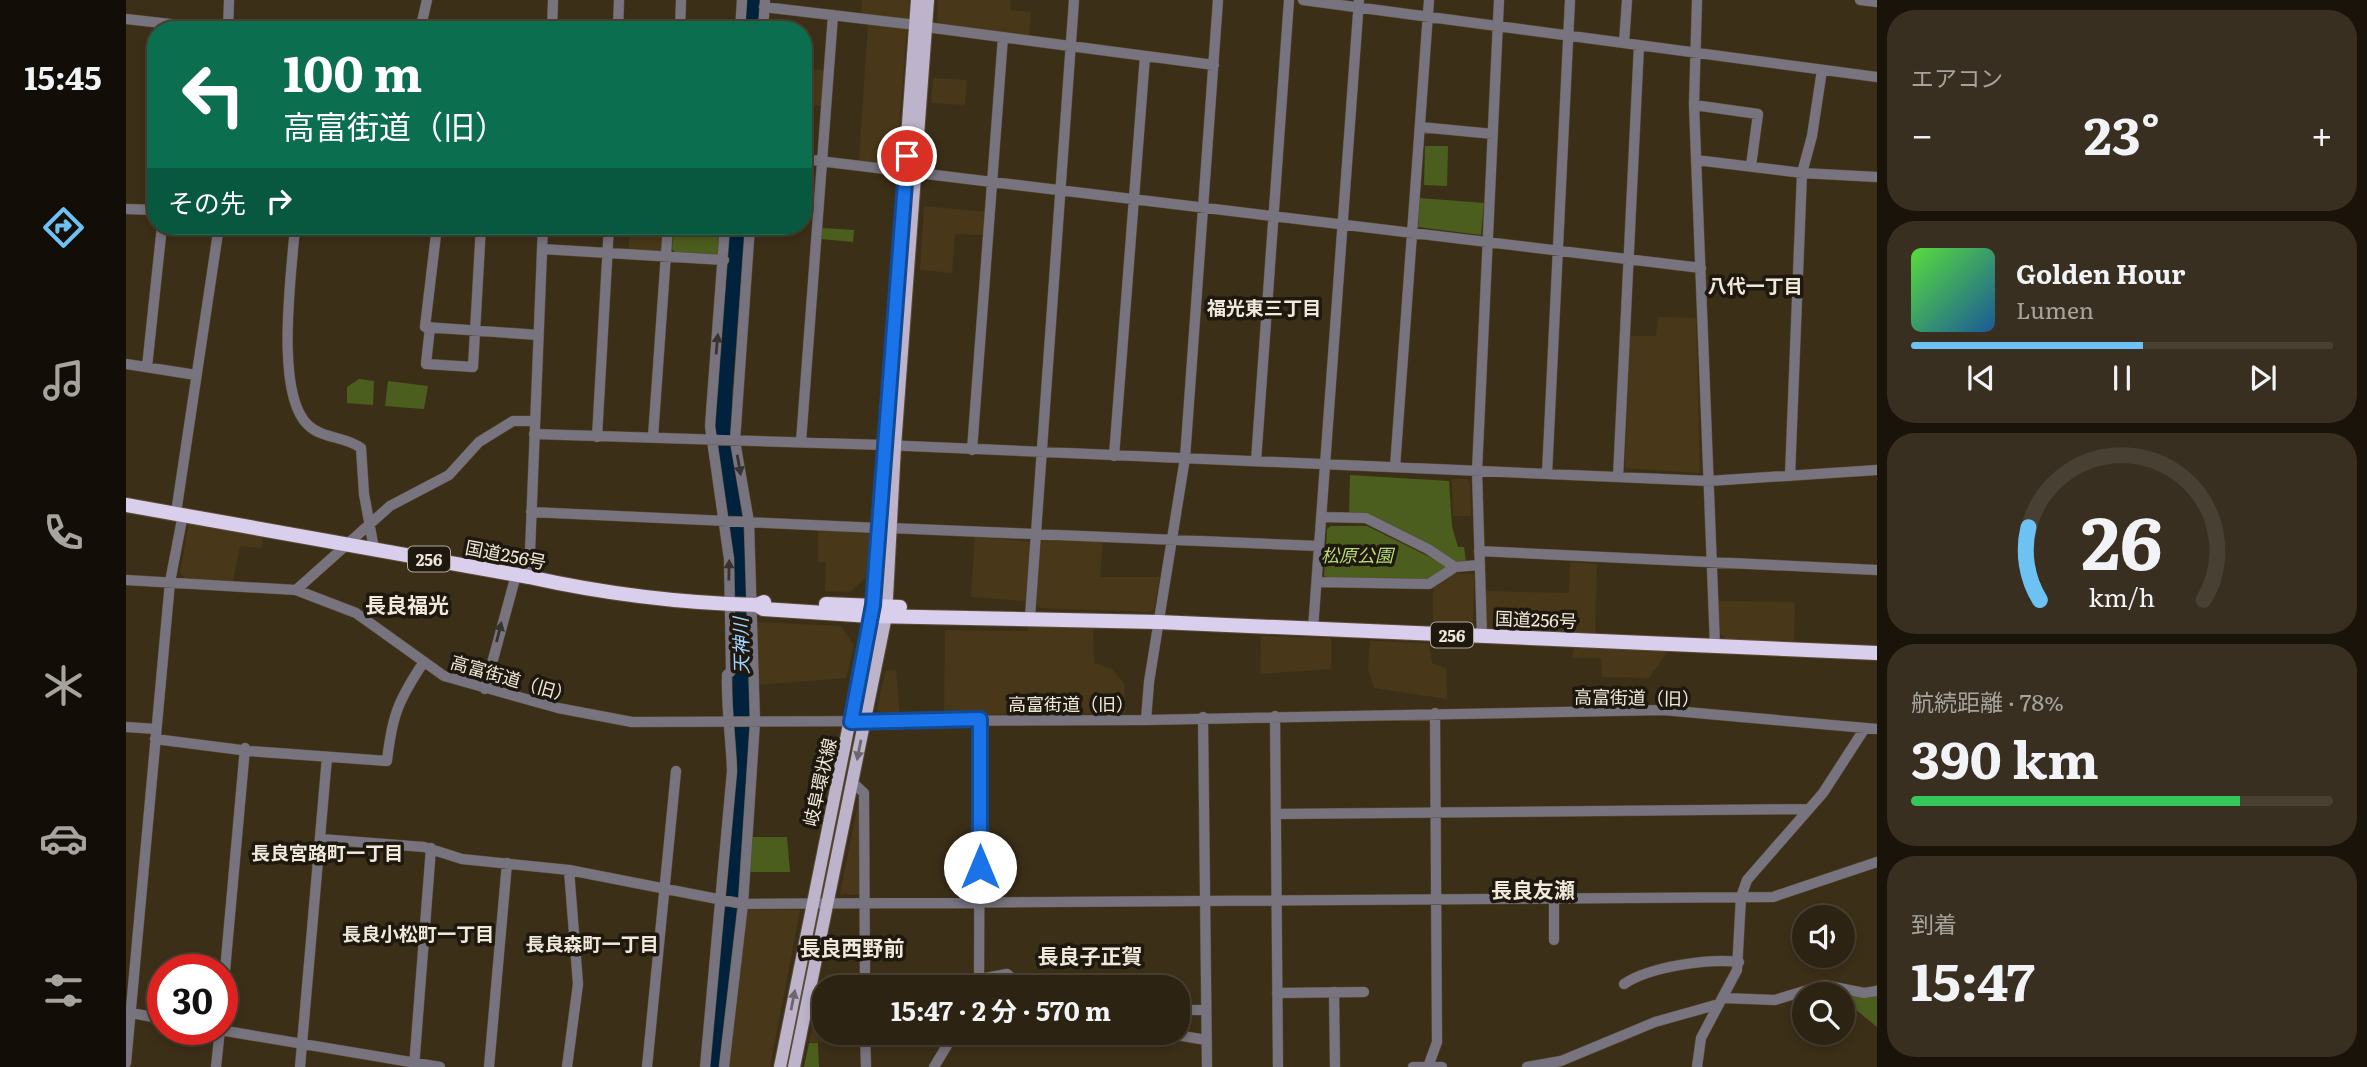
<!DOCTYPE html>
<html lang="ja">
<meta charset="utf-8">
<style>
body{margin:0;font-family:Literata,"Noto Sans JP",serif;background:#392f20;color:#f1f3f6;height:100vh;display:flex;flex-direction:column;font-size:26px;white-space:nowrap}
*{box-sizing:border-box;margin:0}
p{font-size:23px;color:#a7a49f}
.icon{flex:none;width:38px;height:38px;fill:none;stroke:currentColor;stroke-width:2;stroke-linecap:round;stroke-linejoin:round}
.map{position:relative;flex:1;overflow:hidden}
.details{display:flex;flex-direction:column;gap:10px;padding:10px;background:#19130a;width:490px}
.details>*{flex:none}
.top-card{position:absolute;left:21px;top:21px;width:665px;height:214px;border-radius:28px;box-shadow:0 4px 10px #0003,0 0 0 2px #484032;background:#0b6e4f;color:#fff;overflow:hidden}
.controls{position:absolute;left:1666px;top:905px;display:grid;gap:14px}
.controls a{display:grid;place-items:center;width:63px;height:63px;border-radius:50%;background:#2d2312;box-shadow:0 4px 10px #0003,0 0 0 2px #484032;font-size:35px}
.speed{position:absolute;left:21px;top:954px;display:flex;gap:14px;font-size:35px;font-weight:700;text-align:center}
.speed>*{display:grid;place-content:center;width:91px;height:91px;border-radius:50%;background:#2d2312;box-shadow:0 4px 10px #0003,0 0 0 2px #484032;line-height:1}
.speed .limit{border:10px solid #d22;background:#fff;color:#111}
.pin{position:absolute;display:grid;place-items:center;width:60px;height:60px;color:#fff;margin:-30px;border:4px solid #fff;border-radius:50%;box-shadow:0 2px 7px #0007}
.me{position:absolute;width:77px;margin:-38px;rotate:0deg;stroke-linejoin:round;filter:drop-shadow(0 0 5px #0008)}
.turn{display:flex;align-items:center;gap:24px;height:147px;padding:0 21px;font-size:32px}
.turn .icon{width:91px;height:91px;stroke-width:2.5}
.turn b{display:block;font-size:49px;line-height:60px}
.then{display:flex;align-items:center;height:66px;padding:0 21px;background:#0003;gap:14px;font-size:26px}
.big{font-size:52px;font-weight:700;line-height:1.1}
.details .widget{flex:1;display:flex;flex-direction:column;justify-content:center;gap:10px;min-width:0;padding:0 24px;border-radius:28px;background:#392f20}
.details .dial{align-items:center;gap:0}
.dial svg{height:182px;overflow:visible;fill:none;stroke:#484032;stroke-width:7;stroke-linecap:round;text-anchor:middle}
.dial text{fill:#f1f3f6;stroke:none}
.song{display:flex;align-items:center;gap:21px}
.cover{width:84px;height:84px;border-radius:10px;background:linear-gradient(135deg,hsl(110 70% 55%),hsl(210 70% 35%))}
.played{height:7px;border-radius:4px;background:linear-gradient(90deg,#6dc2f3 55%,#484032 55%)}
.keys{display:flex;justify-content:space-around;direction:ltr}
.heat{display:flex;justify-content:space-between;align-items:center;font-size:38px;direction:ltr}
.charge{height:10px;border-radius:5px;background:linear-gradient(90deg,#34c759 78%,#484032 0)}
.trip{position:absolute;left:686px;top:975px;width:378px;height:70px;border-radius:28px;background:#2d2312;box-shadow:0 4px 10px #0003,0 0 0 2px #484032;font-weight:700;line-height:70px;text-align:center}
main{display:flex;flex:1;min-height:0}
.tab-bar{display:flex;flex-direction:column;width:126px;justify-content:space-around;align-items:center;background:#120e07;color:#a7a49f}
.tab-bar .icon{width:49px;height:49px}
.tab-bar .on{color:#6dc2f3}
.tab-bar b{font-size:32px;color:#f1f3f6}
.map>svg:first-child{display:block}
</style>
<main>
<nav class="tab-bar">
<b>15:45</b>
<svg class="icon on" aria-label="directions" viewBox="0 0 24 24"><path d="M12 3l9 9-9 9-9-9zM9 14v-3h6M13 9l2 2-2 2"/></svg>
<svg class="icon" aria-label="music" viewBox="0 0 24 24"><path d="M9 18V5l10-2v13"/><circle cx="6" cy="18" r="3"/><circle cx="16" cy="16" r="3"/></svg>
<svg class="icon" aria-label="phone" viewBox="0 0 24 24"><path d="M5 4h4l2 5-3 2q2 4 5 5l2-3 5 2v4C11 20 4 13 5 4z"/></svg>
<svg class="icon" aria-label="climate" viewBox="0 0 24 24"><path d="M12 3v18M4 7l16 10M4 17L20 7"/></svg>
<svg class="icon" aria-label="car" viewBox="0 0 24 24"><path d="M5 17H2v-5l4-1 3-4h7l3 4 3 1v5h-3M9 17h6M6 11h13"/><circle cx="7" cy="17" r="2"/><circle cx="17" cy="17" r="2"/></svg>
<svg class="icon" aria-label="filters" viewBox="0 0 24 24"><path d="M4 7h16M4 17h16"/><circle cx="9" cy="7" r="2"/><circle cx="15" cy="17" r="2"/></svg>
</nav>
<div class="map">
<svg width="1751" height="1067" viewBox="0 0 1751 1067">
<rect width="100%" height="100%" fill="#3c2f18"/>
<path fill="#483819" d="M 736,0 L 783,0 L 782,19 L 735,13 Z
M 812,0 L 885,0 L 884,10 L 905,12 L 903,35 L 811,23 Z
M 742,23 L 781,28 L 770,162 L 767,165 L 733,161 Z
M 677,68 L 698,70 L 697,106 L 677,105 Z
M 807,78 L 841,80 L 839,105 L 805,103 Z
M 798,206 L 860,212 L 858,235 L 829,234 L 826,273 L 794,270 Z
M 504,230 L 537,232 L 536,252 L 502,251 Z
M 1532,317 L 1570,318 L 1574,473 L 1499,468 L 1504,336 L 1530,336 Z
M 1326,479 L 1341,479 L 1344,482 L 1345,516 L 1327,516 Z
M 63,523 L 137,535 L 136,548 L 114,546 L 107,581 L 59,578 L 54,572 Z
M 692,530 L 744,532 L 740,577 L 724,592 L 699,591 L 700,562 L 692,562 Z
M 849,536 L 904,542 L 900,601 L 845,597 Z
M 919,539 L 977,542 L 974,577 L 1034,577 L 1028,609 L 1025,612 L 913,608 L 910,605 L 915,542 Z
M 1444,562 L 1471,564 L 1469,633 L 1363,629 L 1360,626 L 1360,591 L 1443,593 Z
M 1322,573 L 1348,574 L 1347,624 L 1307,624 L 1307,587 Z
M 1593,601 L 1669,602 L 1668,641 L 1601,640 L 1592,631 Z
M 629,622 L 715,626 L 728,645 L 720,678 L 630,685 Z
M 902,625 L 967,627 L 968,663 L 986,669 L 998,683 L 999,713 L 818,715 L 819,630 L 902,631 Z
M 1135,636 L 1205,638 L 1205,669 L 1134,674 Z
M 1244,641 L 1303,643 L 1306,663 L 1320,668 L 1321,699 L 1248,688 L 1242,668 Z
M 1448,647 L 1544,648 L 1523,678 L 1476,677 L 1475,658 L 1446,658 Z
M 770,670 L 774,715 L 751,711 L 759,671 Z
M 734,794 L 734,895 L 714,894 Z
M 623,910 L 674,910 L 644,1067 L 602,1067 L 619,914 Z
M 695,989 L 698,989 L 698,1032 L 734,1033 L 734,1041 L 683,1043 Z"/>
<path fill="#4b5e1d" d="M 1299,146 L 1322,146 L 1321,186 L 1298,185 Z
M 1293,198 L 1358,203 L 1355,235 L 1292,227 Z
M 548,226 L 595,226 L 593,256 L 551,254 L 546,249 Z
M 696,228 L 728,230 L 727,242 L 695,239 Z
M 233,379 L 248,381 L 247,405 L 221,403 L 221,387 Z
M 262,381 L 302,386 L 298,409 L 259,406 Z
M 1224,475 L 1323,481 L 1326,526 L 1332,547 L 1338,547 L 1340,561 L 1329,563 L 1313,550 L 1247,517 L 1223,516 Z
M 1205,526 L 1241,526 L 1320,565 L 1320,570 L 1298,586 L 1213,581 L 1198,576 L 1201,529 Z
M 626,837 L 661,837 L 664,872 L 622,872 Z
M 1751,985 L 1751,1027 L 1729,1009 L 1717,1006 L 1717,994 L 1705,994 L 1705,989 L 1726,993 Z
M 683,1043 L 692,1043 L 693,1067 L 678,1067 Z"/>
<g fill="none" stroke-linecap="round" stroke-linejoin="round">
<path stroke="#00223d" stroke-width="18" d="M 624,30 L 626,0
M 589,1067 L 614,804 L 616,735 L 615,623 L 608,524 L 598,453 L 597,396 L 610,226"/>
<g stroke="#594d37" stroke-width="11">
<path id="minor" d="M 1177,0 L 1751,77
M 1571,0 L 1568,105 L 1589,646
M 1734,0 L 1751,2
M 638,7 L 790,25
M 0,19 L 97,30
M 800,27 L 1088,65
M 102,30 L 103,0
M 294,30 L 301,0
M 426,30 L 427,0
M 492,30 L 493,0
M 554,30 L 555,0
M 614,30 L 616,0
M 637,30 L 639,1
M 1498,43 L 1501,0
M 1568,105 L 1632,114 L 1625,166
M 1294,127 L 1367,134
M 677,159 L 1575,268
M 1570,160 L 1676,173 L 1751,177
M 0,209 L 30,210
M 169,226 C 166,271 148,393 182,425 C 196,439 219,436 235,448 L 238,494 L 248,549
M 311,226 L 299,327 L 412,335
M 416,249 L 598,260
M 304,327 L 300,364 L 347,367 L 355,226
M 0,364 L 70,375
M 21,367 L 36,226
M 408,434 L 758,445 L 1583,481 L 1751,470
M 471,437 L 483,226
M 527,437 L 542,226
M 675,442 L 707,15
M 846,450 L 877,37
M 988,456 L 1019,56
M 1130,461 L 1163,0
M 1269,467 L 1303,0
M 1421,474 L 1444,0
M 1664,476 L 1676,173 L 1686,136 L 1696,70
M 1492,477 L 1513,45
M 405,512 L 752,528
M 50,513 L 93,226
M 1195,517 L 1240,518 L 1302,549 L 1329,567
M 764,528 L 1193,546
M 1353,551 L 1751,570
M 403,577 L 417,226
M 0,580 L 170,590 L 230,613 L 318,676 L 432,708 L 506,722 L 1020,720 L 1537,710 L 1751,729
M 1191,582 L 1303,584 L 1329,567 L 1354,565
M 170,590 L 264,506 L 323,475 L 353,442 L 387,421 L 408,421
M 904,617 L 948,0
M 1187,629 L 1233,0
M 1356,636 L 1351,471 L 1373,0
M 359,689 L 390,575
M 1149,716 L 1152,1067
M 1077,717 L 1081,1067
M 1020,720 L 1023,682 L 1059,458 L 1092,0
M 0,727 L 30,729
M 29,739 L 123,751 L 261,761 C 266,716 272,701 297,663
M 727,783 L 738,793 L 739,987
M 1150,814 L 1682,809
M 194,839 L 298,847 L 336,859 L 443,870 L 617,904 L 1647,897 L 1751,862
M 1428,898 L 1428,940
M 854,979 L 881,974 L 896,987
M 1498,984 C 1523,967 1582,958 1613,962
M 853,987 L 854,719
M 1208,992 L 1209,1065
M 1151,993 L 1238,992
M 1597,998 L 1649,1000 L 1698,985 L 1738,993 L 1751,991
M 96,1004 L 119,748
M 1052,1010 L 1079,1010
M 0,1012 L 37,1019
M 88,1029 L 314,1067
M 739,1032 L 740,1067
M 1033,1032 L 1080,1040
M 0,1063 L 44,582 L 57,514
M 90,1067 L 94,1029
M 174,1067 L 201,757
M 288,1067 L 305,848
M 363,1067 L 381,863
M 441,1067 L 452,984 L 443,870
M 521,1067 L 550,771
M 579,1067 L 606,771 C 605,739 600,708 601,675 L 605,671 L 603,559 L 584,426 L 599,226
M 598,1067 L 617,904 L 629,722 L 623,522 L 609,441 L 624,226
M 808,1067 L 829,1032
M 1287,1067 L 1316,1067
M 1302,1067 L 1311,1042 L 1309,713
M 1401,1067 L 1435,1061 L 1529,1022 L 1593,1004
M 1571,1067 L 1575,1038 L 1611,970 L 1615,897 L 1621,880 L 1697,793 L 1739,728"/>
</g>
<g stroke="#594d37" stroke-width="14">
<path id="major" d="M 654,1067 L 747,605 L 791,0
M 668,1067 L 760,616 L 769,446 L 802,0"/>
</g>
<g stroke="#594d37" stroke-width="16">
<path id="highway" d="M 0,505 L 403,577 C 479,594 554,603 631,605 L 638,602
M 700,604 L 774,607
M 631,605 L 637,609 L 745,616 L 1032,622 L 1751,653"/>
</g>
<use href="#minor" stroke="#77737f" stroke-width="10"/>
<use href="#major" stroke="#bdb4cc" stroke-width="12"/>
<use href="#highway" stroke="#d9ceeb" stroke-width="14"/>
</g>
<defs><path id="oneway-solid" d="M-6-.8H1V-3.2L6.5 0L1 3.2V.8H-6Z" transform="scale(1.75)"/></defs>
<g fill="#393330">
<use href="#oneway-solid" transform="translate(591 344) rotate(-85)"/>
<use href="#oneway-solid" transform="translate(613 465) rotate(80)"/>
<use href="#oneway-solid" transform="translate(603 570) rotate(-89)"/>
<use href="#oneway-solid" transform="translate(373 632) rotate(-76)"/>
</g>
<g fill="#6e666d">
<use href="#oneway-solid" transform="translate(733 750) rotate(101)"/>
<use href="#oneway-solid" transform="translate(667 1000) rotate(-79)"/>
</g>
<g fill="none" stroke-linecap="round" stroke-linejoin="round">
<g stroke="#114b97" stroke-width="18">
<path id="route" d="M 781,156 L 747,605 L 725,722 L 854,719 L 854,867"/>
</g>
<use href="#route" stroke="#1a73e8" stroke-width="12"/>
</g>
<g text-anchor="middle" dominant-baseline="central" stroke-width="7" stroke-linejoin="round" paint-order="stroke">
<g fill="#1e180e" stroke="#b1aa9d" stroke-width="2">
<rect x="282" y="546.5" width="42" height="25" rx="5"/>
<rect x="1305" y="622.5" width="42" height="25" rx="5"/>
</g>
<g font-size="16" font-weight="bold" fill="#f0e8da">
<text x="303" y="559">256</text>
<text x="1326" y="635">256</text>
</g>
<g font-size="18" fill="#f0e8da" stroke="#1e180e">
<text transform="translate(380 554) rotate(11)">国道256号</text>
<text transform="translate(1410 619) rotate(2)">国道256号</text>
<text transform="translate(386 678) rotate(16)">高富街道（旧）</text>
<text transform="translate(1511 697) rotate(1)">高富街道（旧）</text>
<text x="945" y="703">高富街道（旧）</text>
<text transform="translate(693 782) rotate(-77)">岐阜環状線</text>
</g>
<g font-size="18" font-style="italic" fill="#b9db73" stroke="#1e180e">
<text x="1231" y="554">松原公園</text>
</g>
<g font-size="19" font-weight="bold" fill="#f0e8da" stroke="#1e180e">
<text x="1629" y="285">八代一丁目</text>
<text x="1138" y="307">福光東三丁目</text>
<text x="201" y="852">長良宮路町一丁目</text>
<text x="292" y="933">長良小松町一丁目</text>
<text x="466" y="943">長良森町一丁目</text>
</g>
<g font-size="19" font-style="italic" fill="#9fd2fe" stroke="#1e180e">
<text transform="translate(614 646) rotate(-91)">天神川</text>
</g>
<g font-size="21" font-weight="bold" fill="#f0e8da" stroke="#1e180e">
<text x="281" y="603">長良福光</text>
<text x="1407" y="888">長良友瀬</text>
<text x="726" y="946">長良西野前</text>
<text x="964" y="954">長良子正賀</text>
</g>
</g>
</svg>
<div class="controls">
<a><svg class="icon" aria-label="sound" viewBox="0 0 24 24"><path d="M4 9h4l5-4v14l-5-4H4zM17 9q2 3 0 6"/></svg></a>
<a><svg class="icon" aria-label="search" viewBox="0 0 24 24"><circle cx="10" cy="10" r="6"/><path d="M15 15l6 6"/></svg></a>
</div>
<div class="speed"><div class="limit">30</div></div>
<div class="pin" style="left:781px;top:156px;background:#d93025"><svg class="icon" aria-label="arrive" viewBox="0 0 24 24"><path d="M6 21V4h12l-3 4 3 4H6"/></svg></div>
<svg class="me" style="left:854px;top:867px" viewBox="-20 -20 40 40"><circle r="19" fill="#fff"/><path d="M0-13L10 11 0 6-10 11z" fill="#1a73e8"/></svg>
<div class="trip">15:47 · 2 分 · 570 m</div>
<div class="top-card">
<div class="turn"><svg class="icon" aria-label="left" viewBox="0 0 24 24"><path d="M17 20v-9H6M10 6l-5 5 5 5"/></svg><div><b>100 m</b>高富街道（旧）</div></div>
<div class="then">その先<svg class="icon" aria-label="right" viewBox="0 0 24 24"><path d="M7 20v-9h11M14 6l5 5-5 5"/></svg></div>
</div>
</div>
<section class="details">
<div class="widget"><p>エアコン</p>
<div class="heat"><a>−</a><b class="big">23°</b><a>+</a></div>
</div>
<div class="widget">
<div class="song"><i class="cover"></i><div><b>Golden Hour</b><p>Lumen</p></div></div>
<div class="played"></div>
<div class="keys"><svg class="icon" aria-label="previous" viewBox="0 0 24 24"><path d="M18 5L8 12l10 7zM5 5v14"/></svg><svg class="icon" aria-label="pause" viewBox="0 0 24 24"><path d="M8 5v14M16 5v14"/></svg><svg class="icon" aria-label="next" viewBox="0 0 24 24"><path d="M6 5l10 7-10 7zM19 5v14"/></svg></div>
</div>
<div class="widget dial"><svg viewBox="0 0 100 80">
<path d="M14 69A42 42 0 1 1 86 69"/>
<path d="M14 69A42 42 0 0 1 9 37" stroke="#6dc2f3"/>
<text x="50" y="56" font-size="32" font-weight="700">26</text>
<text x="50" y="72" font-size="11">km/h</text>
</svg></div>
<div class="widget"><p>航続距離 · 78%</p><b class="big">390 km</b><div class="charge"></div></div>
<div class="widget"><p>到着</p><b class="big">15:47</b></div>
</section>
</main>
